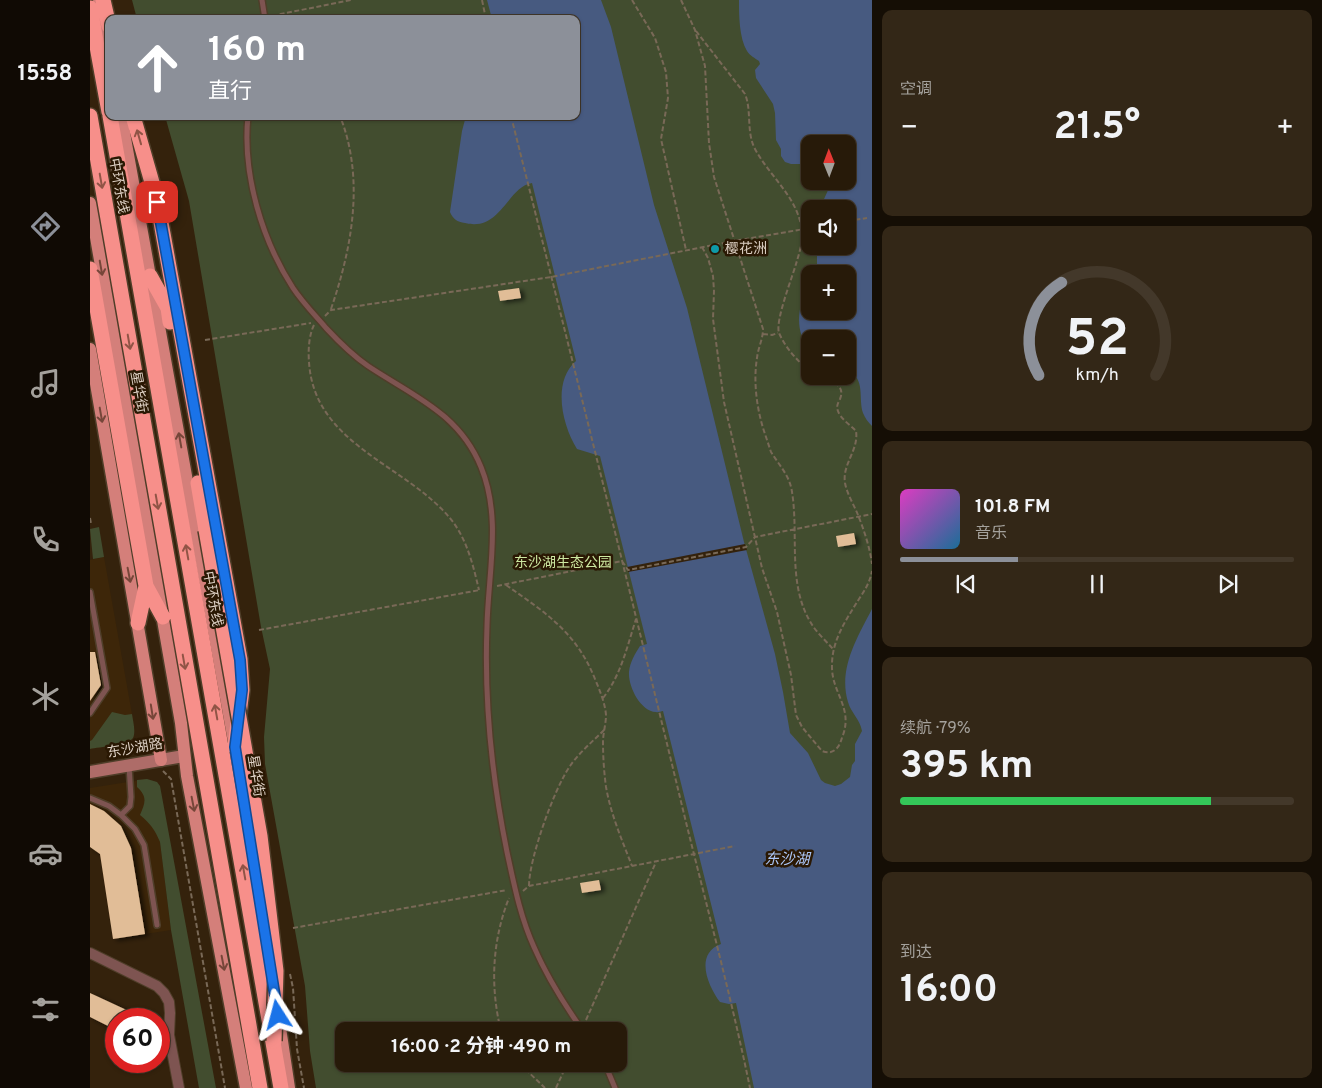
<!DOCTYPE html>
<html lang="zh">
<meta charset="utf-8">
<style>
body{margin:0;font-family:Overpass,"Noto Sans SC",sans-serif;background:#332717;color:#f1f3f6;height:100vh;display:flex;flex-direction:column;font-size:19px;white-space:nowrap}
*{box-sizing:border-box;margin:0}
p{font-size:16px;color:#a4a19c}
.icon{flex:none;width:28px;height:28px;fill:none;stroke:currentColor;stroke-width:2;stroke-linecap:round;stroke-linejoin:round}
.map{position:relative;flex:1;overflow:hidden}
.side{display:flex;flex-direction:column;gap:10px;padding:10px;background:#150e05;width:450px}
.side>*{flex:none}
.top-card{position:absolute;left:15px;top:15px;width:475px;height:105px;border-radius:10px;box-shadow:0 1px 4px #0004,0 0 0 1px #43382a;background:#8c9099;color:#fff;overflow:hidden}
.needle{width:32px;rotate:359deg}
.controls{position:absolute;left:711px;top:135px;display:grid;gap:10px}
.controls a{display:grid;place-items:center;width:55px;height:55px;border-radius:10px;background:#271a09;box-shadow:0 1px 4px #0004,0 0 0 1px #43382a;font-size:25px}
.speed{position:absolute;left:15px;top:1008px;display:flex;gap:10px;font-size:25px;font-weight:700;text-align:center}
.speed>*{display:grid;place-content:center;width:65px;height:65px;border-radius:50%;background:#271a09;box-shadow:0 1px 4px #0004,0 0 0 1px #43382a;line-height:1}
.speed .limit{border:8px solid #d22;background:#fff;color:#111}
.pin{position:absolute;display:grid;place-items:center;width:42px;height:42px;color:#fff;margin:-21px;border-radius:10px;box-shadow:0 2px 8px #0006}
.me{position:absolute;width:55px;margin:-28px;rotate:351deg;stroke-linejoin:round;filter:drop-shadow(0 0 4px #0008)}
.turn{display:flex;align-items:center;gap:18px;height:105px;padding:0 20px;font-size:22px}
.turn .icon{width:65px;height:65px;stroke-width:2.5}
.turn b{display:block;font-size:35px;line-height:42px}
.big{font-size:38px;font-weight:700;line-height:1.1}
.side .widget{flex:1;display:flex;flex-direction:column;justify-content:center;gap:8px;min-width:0;padding:0 18px;border-radius:10px;background:#332717}
.side .dial{align-items:center;gap:0}
.dial svg{height:130px;overflow:visible;fill:none;stroke:#43382a;stroke-width:7;stroke-linecap:round;text-anchor:middle}
.dial text{fill:#f1f3f6;stroke:none}
.song{display:flex;align-items:center;gap:15px}
.cover{width:60px;height:60px;border-radius:8px;background:linear-gradient(135deg,hsl(310 70% 55%),hsl(200 70% 35%))}
.played{height:5px;border-radius:2px;background:linear-gradient(90deg,#8c9099 30%,#43382a 30%)}
.keys{display:flex;justify-content:space-around;direction:ltr}
.heat{display:flex;justify-content:space-between;align-items:center;font-size:28px;direction:ltr}
.charge{height:8px;border-radius:4px;background:linear-gradient(90deg,#34c759 79%,#43382a 0)}
.trip{position:absolute;left:245px;top:1022px;width:292px;height:50px;border-radius:10px;background:#271a09;box-shadow:0 1px 4px #0004,0 0 0 1px #43382a;font-weight:700;line-height:50px;text-align:center}
main{display:flex;flex:1;min-height:0}
.tabs{display:flex;flex-direction:column;width:90px;justify-content:space-around;align-items:center;background:#100a04;color:#a4a19c}
.tabs .icon{width:35px;height:35px}
.tabs .selected{color:#8c9099}
.tabs b{font-size:22px;color:#f1f3f6}
.map>svg:first-child{display:block}
</style>
<main>
<nav class="tabs">
<b>15:58</b>
<svg class="icon selected" aria-label="directions" viewBox="0 0 24 24"><path d="M12 3l9 9-9 9-9-9zM9 14v-3h6M13 9l2 2-2 2"/></svg>
<svg class="icon" aria-label="music" viewBox="0 0 24 24"><path d="M9 18V5l10-2v13"/><circle cx="6" cy="18" r="3"/><circle cx="16" cy="16" r="3"/></svg>
<svg class="icon" aria-label="phone" viewBox="0 0 24 24"><path d="M5 4h4l2 5-3 2q2 4 5 5l2-3 5 2v4C11 20 4 13 5 4z"/></svg>
<svg class="icon" aria-label="climate" viewBox="0 0 24 24"><path d="M12 3v18M4 7l16 10M4 17L20 7"/></svg>
<svg class="icon" aria-label="car" viewBox="0 0 24 24"><path d="M5 17H2v-5l4-1 3-4h7l3 4 3 1v5h-3M9 17h6M6 11h13"/><circle cx="7" cy="17" r="2"/><circle cx="17" cy="17" r="2"/></svg>
<svg class="icon" aria-label="filters" viewBox="0 0 24 24"><path d="M4 7h16M4 17h16"/><circle cx="9" cy="7" r="2"/><circle cx="15" cy="17" r="2"/></svg>
</nav>
<div class="map">
<svg width="782" height="1088" viewBox="0 0 782 1088">
<defs>
<filter id="shadow"><feDropShadow dx="4" dy="2" stdDeviation="2.5" flood-color="#0009"/></filter>
</defs>
<rect width="100%" height="100%" fill="#34220c"/>
<path fill="#3d2609" d="M 14,557 L 42,714 L 44,736 L 41,740 L 36,743 L 0,749 L 0,560 Z
M 57,779 L 70,842 L 81,930 L 23,939 L 10,854 L 0,847 L 0,788 Z"/>
<path fill="#424d2f" fill-rule="evenodd" d="M 42,0 L 782,0 L 782,1088 L 226,1088 L 220,1051 L 215,986 L 175,764 L 174,737 L 180,669 L 171,627 L 99,201 L 75,116 L 486,116 L 486,19 L 47,19 ZM 720,144 L 758,144 L 758,181 L 720,181 ZM 720,209 L 758,209 L 758,246 L 720,246 ZM 720,274 L 758,274 L 758,311 L 720,311 ZM 720,339 L 758,339 L 758,376 L 720,376 ZM 254,1031 L 529,1031 L 529,1064 L 254,1064 Z
M 9,527 L 14,557 L 3,559 L 0,529 Z
M 22,712 L 35,715 L 42,714 C 43,721 46,732 43,738 C 38,745 9,747 0,749 L 0,741 L 2,740 Z
M 57,779 L 67,782 L 70,786 L 126,1088 L 109,1088 L 81,930 L 70,842 C 65,830 60,823 50,815 C 55,803 58,797 47,787 L 47,780 Z"/>
<path fill="#475a80" d="M 397,0 L 511,0 L 521,27 L 564,205 L 597,308 L 654,542 L 685,654 L 693,692 L 700,733 L 718,753 L 731,780 L 735,783 L 745,786 L 751,784 L 760,777 L 762,765 L 765,761 L 765,744 L 772,731 C 770,719 761,713 758,702 C 748,669 767,638 782,609 L 782,1088 L 664,1088 L 646,1003 L 639,1004 L 630,1002 C 618,986 604,954 631,944 L 573,711 C 571,711 568,713 566,712 C 550,711 538,686 539,672 C 540,662 545,654 550,646 L 557,644 L 510,456 L 487,449 C 472,425 462,382 486,361 L 442,183 C 417,187 411,232 375,223 C 367,222 363,219 360,212 L 372,131 L 376,116 L 486,116 L 486,19 L 402,19 Z
M 649,0 L 782,0 L 782,426 C 778,422 775,418 773,413 C 768,398 776,379 758,371 L 758,339 L 720,339 L 720,352 C 703,328 708,306 720,281 L 720,311 L 758,311 L 758,274 L 724,274 L 727,264 L 727,246 L 758,246 L 758,209 L 730,208 L 739,188 L 738,181 L 758,181 L 758,144 L 720,144 L 720,164 L 701,164 L 695,162 L 691,156 L 691,149 L 686,140 L 685,113 L 683,104 L 666,78 L 665,70 L 670,64 L 669,61 C 665,58 660,56 657,51 C 649,38 649,15 649,0 Z"/>
<path fill="#34220c" d="M 655,544 L 657,550 L 538,572 L 537,567 Z"/>
<path fill="#e1bd97" filter="url(#shadow)" d="M 429,288 L 431,298 L 410,301 L 408,291 Z
M 764,533 L 766,544 L 748,547 L 746,536 Z
M 0,652 L 5,652 L 11,685 L 0,701 Z
M 0,804 L 14,811 L 31,826 L 41,848 L 55,934 L 23,939 L 10,854 L 0,847 Z
M 509,880 L 511,890 L 492,893 L 490,883 Z
M 0,993 L 56,1019 L 26,1019 L 26,1030 L 0,1017 Z"/>
<g fill="none" stroke-linecap="round" stroke-linejoin="round">
<g stroke="#4f3e29" stroke-width="8">
<path id="lane" d="M 172,0 L 175,19
M 158,116 C 152,174 172,240 203,288 C 213,303 225,315 236,328 C 249,342 262,355 278,366 C 323,396 369,413 391,467 C 412,518 398,574 397,626 C 394,702 402,778 417,852 C 424,884 430,916 444,947 C 457,977 474,1004 493,1031
M 0,592 L 17,688 L 0,713
M 0,798 L 19,806 L 31,815 L 45,829 L 54,845 L 67,925
M 31,815 L 40,806 L 41,797 L 39,766
M 515,1064 L 525,1088"/>
</g>
<g stroke="#4f3e29" stroke-width="12">
<path id="street" d="M 0,953 L 67,986 L 74,993 L 79,1002 L 80,1013 L 79,1035 L 89,1088"/>
</g>
<g stroke="#4f3e29" stroke-width="15">
<path id="secondary" d="M 0,772 L 94,756"/>
</g>
<g stroke="#4f3e29" stroke-width="15">
<path id="primary" d="M 7,5 L 19,62
M 31,116 L 145,747 L 172,908
M 0,203 L 91,723 L 97,776 L 156,1088
M 0,349 L 71,760
M 189,1021 L 199,1088"/>
</g>
<g stroke="#4f3e29" stroke-width="18">
<path id="highway" d="M 13,0 L 19,26
M 0,8 L 19,112
M 0,116 L 170,1088
M 20,116 L 191,1088
M 43,116 L 63,186 L 70,217 L 150,659 L 152,690 L 145,747
M 0,269 L 56,586 L 73,617
M 60,276 L 78,308 L 80,322
M 108,483 L 116,530
M 48,623 L 56,586"/>
</g>
<path stroke="#796957" stroke-width="2" stroke-dasharray="5 2.5" stroke-linecap="butt" d="M 392,0 L 396,19
M 542,0 L 565,38 L 576,72 L 578,98 L 571,139 L 596,250
M 591,0 L 605,30 L 615,66 L 619,143 L 624,177 L 673,329 C 673,339 668,348 667,358 C 663,382 667,411 675,434 C 677,440 679,446 681,452 C 689,465 700,476 702,492 C 709,535 697,584 721,623 C 726,632 736,641 743,649
M 191,14 L 195,19
M 183,18 L 191,14 L 261,0
M 606,31 L 655,94 C 662,111 656,132 665,149 C 680,177 708,197 712,231 C 713,242 709,254 706,264 C 702,278 685,321 689,333 C 696,349 708,361 720,372
M 421,116 C 477,339 533,562 587,785 C 611,886 639,986 660,1088
M 80,195 L 84,212
M 758,221 L 777,218
M 612,247 L 618,258 L 623,276 L 624,291 L 623,319 L 634,402 L 672,568 L 687,612 L 701,675 L 706,715 L 712,727 L 732,751 C 737,753 742,753 746,749 C 750,746 751,740 753,735 C 763,707 741,692 742,665 C 742,640 756,620 769,599 C 775,590 780,582 782,571
M 241,309 C 262,248 275,179 250,116
M 235,316 L 241,310 L 461,277 L 644,241 L 720,228
M 224,325 C 219,335 218,350 219,362 C 224,444 314,464 359,517 C 377,538 383,565 389,590
M 673,334 L 682,335 L 688,333
M 115,340 L 221,323
M 731,376 C 741,381 756,385 750,399 C 748,403 746,406 748,411 C 750,418 760,425 766,431 C 769,450 752,464 755,483 C 757,494 764,505 768,515 C 774,530 780,548 782,564
M 0,518 L 1,524
M 416,585 C 456,613 486,632 505,679 C 510,691 515,703 516,715 C 516,724 513,733 513,742 C 513,757 514,772 516,787 C 521,815 532,840 542,866
M 407,586 L 532,561 L 538,570 L 656,547 L 665,537 L 782,514
M 169,630 L 390,590
M 513,698 C 531,675 537,647 546,619
M 73,771 L 81,779 L 135,1088
M 439,886 C 439,859 464,789 480,766 C 489,753 502,742 514,730
M 433,891 L 439,886 L 645,846
M 203,928 L 417,890
M 200,974 L 203,988 L 207,1049 L 214,1088
M 496,1020 L 566,862
M 411,1031 C 400,987 402,941 419,898
M 430,1064 L 455,1088
M 466,1088 L 477,1064"/>
<use href="#lane" stroke="#7e5451" stroke-width="5"/>
<use href="#street" stroke="#7e5451" stroke-width="10"/>
<use href="#secondary" stroke="#ae6c68" stroke-width="12"/>
<use href="#primary" stroke="#d47f7a" stroke-width="12"/>
<use href="#highway" stroke="#f78f8a" stroke-width="15"/>
<g stroke="#4f3e29" stroke-width="18" stroke-linecap="butt">
<path id="highway-bridge" d="M 116,530 L 170,836 L 186,971 L 184,1041"/>
</g>
<use href="#highway-bridge" stroke="#f78f8a" stroke-width="15"/>
</g>
<defs><path id="oneway-shaft" d="M-6 0H5M1.5-3L5.5 0L1.5 3" fill="none" stroke-width="1.6" stroke-linecap="round" stroke-linejoin="round" transform="scale(1.25)"/></defs>
<g stroke="#905446">
<use href="#oneway-shaft" transform="translate(49 137) rotate(-106)"/>
<use href="#oneway-shaft" transform="translate(11 181) rotate(80)"/>
<use href="#oneway-shaft" transform="translate(39 342) rotate(80)"/>
<use href="#oneway-shaft" transform="translate(67 502) rotate(80)"/>
<use href="#oneway-shaft" transform="translate(97 552) rotate(-100)"/>
<use href="#oneway-shaft" transform="translate(94 662) rotate(80)"/>
<use href="#oneway-shaft" transform="translate(126 712) rotate(-100)"/>
<use href="#oneway-shaft" transform="translate(154 872) rotate(-100)"/>
</g>
<g stroke="#764639">
<use href="#oneway-shaft" transform="translate(11 268) rotate(80)"/>
<use href="#oneway-shaft" transform="translate(11 415) rotate(80)"/>
<use href="#oneway-shaft" transform="translate(90 440) rotate(-100)"/>
<use href="#oneway-shaft" transform="translate(39 575) rotate(79)"/>
<use href="#oneway-shaft" transform="translate(62 712) rotate(81)"/>
<use href="#oneway-shaft" transform="translate(103 804) rotate(79)"/>
<use href="#oneway-shaft" transform="translate(133 963) rotate(79)"/>
</g>
<g fill="none" stroke-linecap="round" stroke-linejoin="round">
<g stroke="#114b97" stroke-width="12">
<path id="route" d="M 67,202 L 150,660 L 152,690 L 145,747 L 188,1015"/>
</g>
<use href="#route" stroke="#1a73e8" stroke-width="9"/>
</g>
<circle fill="#0f9aa8" stroke="#2a1803" stroke-width="2" cx="625" cy="249" r="5"/>
<g text-anchor="middle" dominant-baseline="central" stroke-width="5" stroke-linejoin="round" paint-order="stroke">
<g font-size="14" fill="#dccfc3" stroke="#2a1803">
<text transform="translate(28 186) rotate(80)">中环东线</text>
<text transform="translate(48 392) rotate(80)">星华街</text>
<text transform="translate(122 599) rotate(80)">中环东线</text>
<text transform="translate(45 749) rotate(-10)">东沙湖路</text>
<text transform="translate(165 776) rotate(81)">星华街</text>
</g>
<g font-size="14" fill="#dccfc3" stroke="#2a1803" text-anchor="start">
<text x="635" y="249">樱花洲</text>
</g>
<g font-size="14" fill="#cde8a1" stroke="#2a1803">
<text x="473" y="563">东沙湖生态公园</text>
</g>
<g font-size="15" font-style="italic" fill="#acc7f9" stroke="#2a1803">
<text x="697" y="860">东沙湖</text>
</g>
</g>
</svg>
<div class="controls">
<a><svg class="needle" viewBox="-14 -14 28 28"><path d="M0-13l5 13h-10z" fill="#e53935"/><path d="M0 13l5-13h-10z" fill="#a4a19c"/></svg></a>
<a><svg class="icon" aria-label="sound" viewBox="0 0 24 24"><path d="M4 9h4l5-4v14l-5-4H4zM17 9q2 3 0 6"/></svg></a>
<a>+</a>
<a>−</a>
</div>
<div class="speed"><div class="limit">60</div></div>
<div class="pin" style="left:67px;top:202px;background:#d93025"><svg class="icon" aria-label="arrive" viewBox="0 0 24 24"><path d="M6 21V4h12l-3 4 3 4H6"/></svg></div>
<svg class="me" style="left:188px;top:1015px" viewBox="-20 -20 40 40"><path d="M0-17L14 15 0 8-14 15z" fill="#1a73e8" stroke="#fff" stroke-width="4"/></svg>
<div class="trip">16:00 · 2 分钟 · 490 m</div>
<div class="top-card">
<div class="turn"><svg class="icon" aria-label="ahead" viewBox="0 0 24 24"><path d="M12 20V5M6 11l6-6 6 6"/></svg><div><b>160 m</b>直行</div></div>
</div>
</div>
<section class="side">
<div class="widget"><p>空调</p>
<div class="heat"><a>−</a><b class="big">21.5°</b><a>+</a></div>
</div>
<div class="widget dial"><svg viewBox="0 0 100 80">
<path d="M14 69A42 42 0 1 1 86 69"/>
<path d="M14 69A42 42 0 0 1 28 12" stroke="#8c9099"/>
<text x="50" y="56" font-size="32" font-weight="700">52</text>
<text x="50" y="72" font-size="11">km/h</text>
</svg></div>
<div class="widget">
<div class="song"><i class="cover"></i><div><b>101.8 FM</b><p>音乐</p></div></div>
<div class="played"></div>
<div class="keys"><svg class="icon" aria-label="previous" viewBox="0 0 24 24"><path d="M18 5L8 12l10 7zM5 5v14"/></svg><svg class="icon" aria-label="pause" viewBox="0 0 24 24"><path d="M8 5v14M16 5v14"/></svg><svg class="icon" aria-label="next" viewBox="0 0 24 24"><path d="M6 5l10 7-10 7zM19 5v14"/></svg></div>
</div>
<div class="widget"><p>续航 · 79%</p><b class="big">395 km</b><div class="charge"></div></div>
<div class="widget"><p>到达</p><b class="big">16:00</b></div>
</section>
</main>
